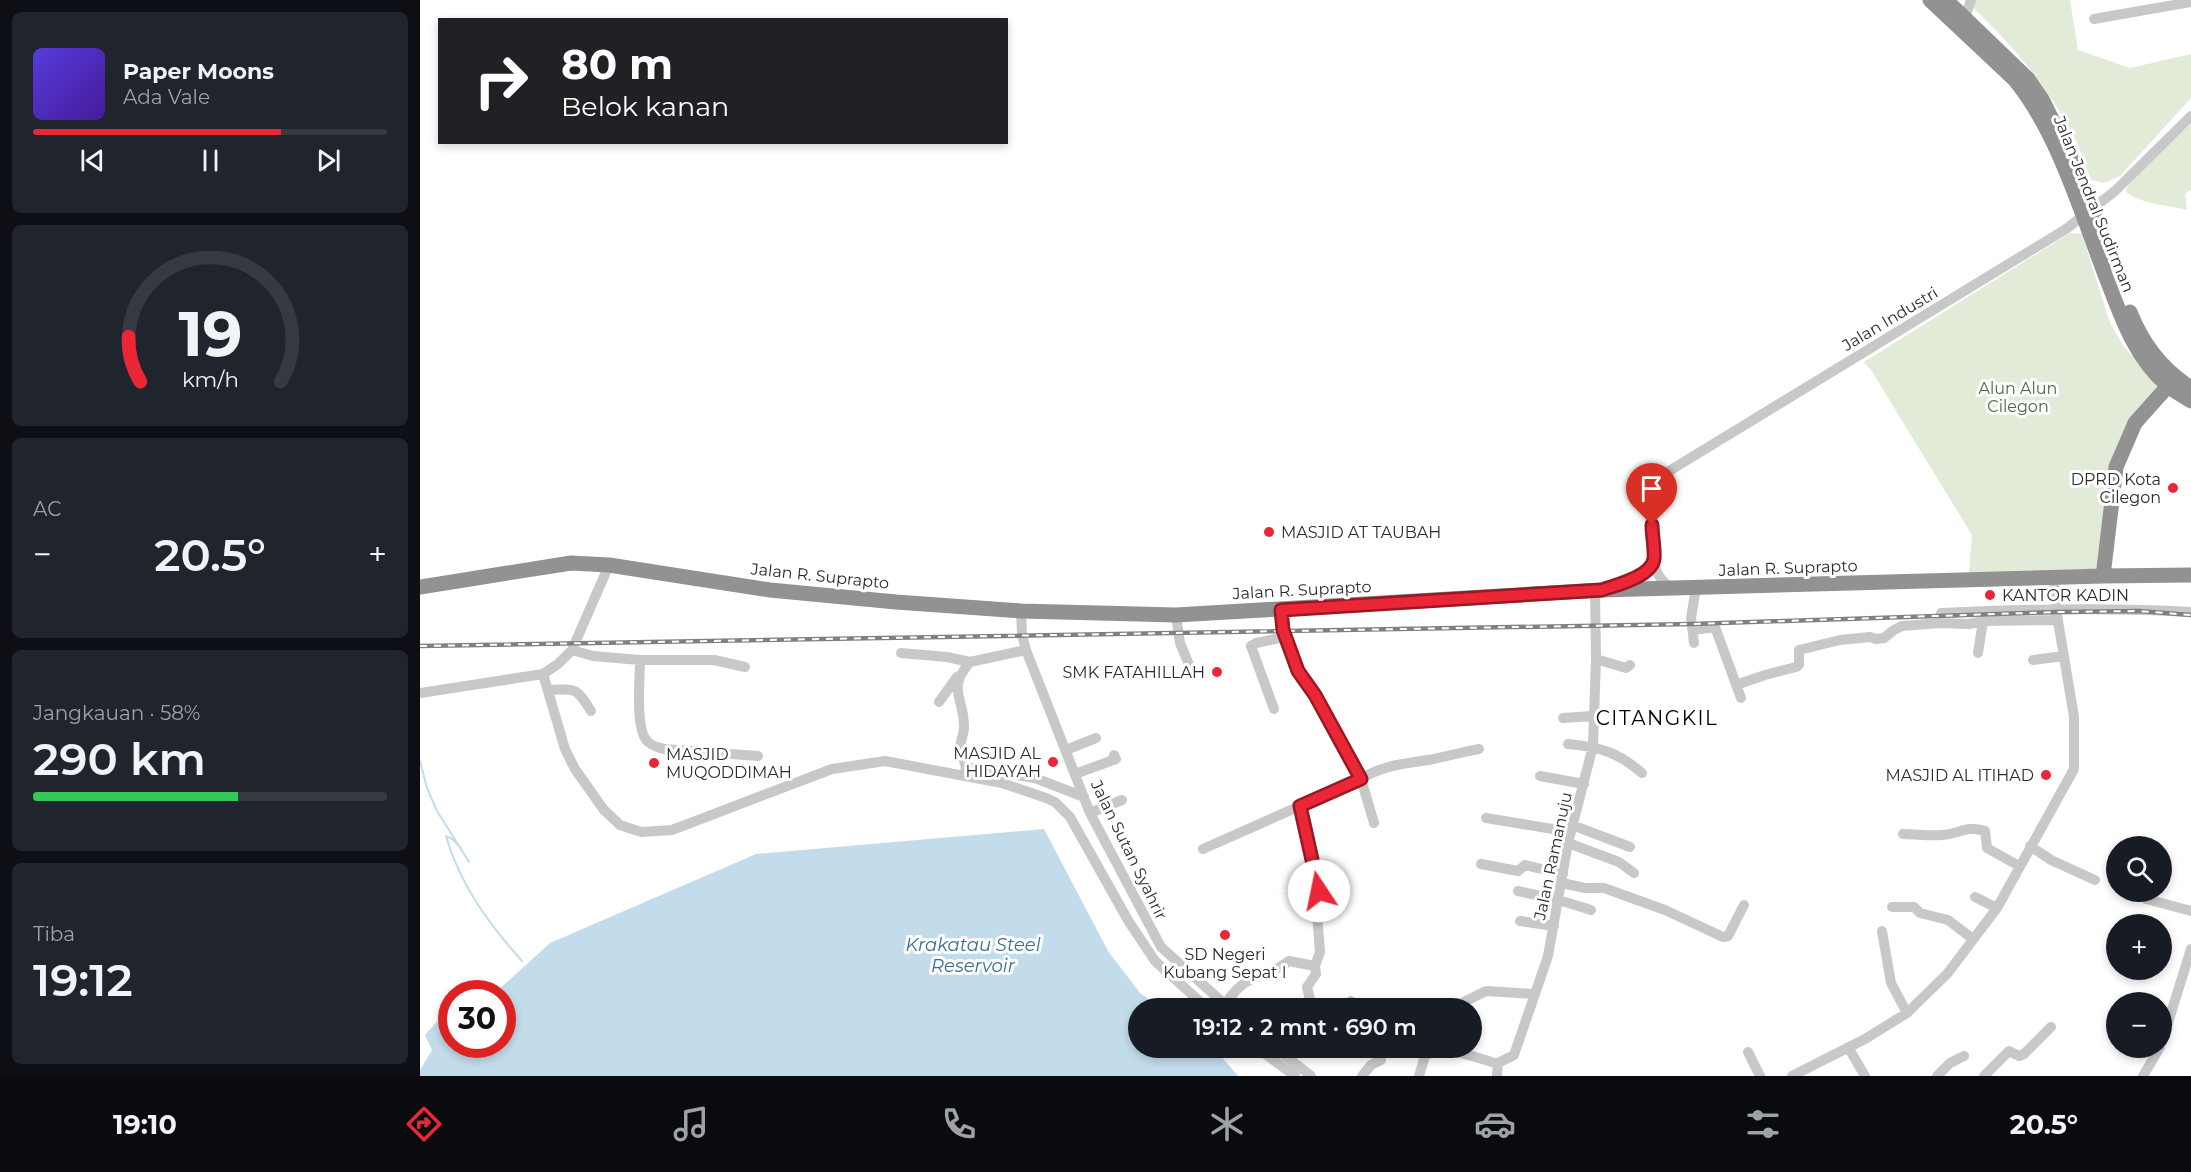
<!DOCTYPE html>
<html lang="id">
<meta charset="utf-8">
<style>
body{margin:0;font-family:Montserrat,sans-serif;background:#20242c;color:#f1f3f6;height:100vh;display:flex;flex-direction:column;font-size:22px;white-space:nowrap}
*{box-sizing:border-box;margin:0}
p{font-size:20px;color:#9ea1a6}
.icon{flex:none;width:33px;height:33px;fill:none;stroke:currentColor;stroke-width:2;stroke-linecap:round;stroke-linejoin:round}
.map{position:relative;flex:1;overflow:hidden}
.drawer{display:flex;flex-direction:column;gap:12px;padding:12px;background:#0d0f14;width:420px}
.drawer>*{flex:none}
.guide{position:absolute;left:18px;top:18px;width:570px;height:126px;border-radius:0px;box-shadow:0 3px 9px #0003;background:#202124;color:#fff;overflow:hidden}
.fabs{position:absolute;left:1686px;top:836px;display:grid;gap:12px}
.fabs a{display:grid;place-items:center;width:66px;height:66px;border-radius:50%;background:#171b24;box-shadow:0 3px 9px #0003;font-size:30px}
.speed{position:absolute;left:18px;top:980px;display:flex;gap:12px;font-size:30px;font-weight:700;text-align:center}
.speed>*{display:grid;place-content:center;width:78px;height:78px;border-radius:50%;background:#171b24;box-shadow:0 3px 9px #0003;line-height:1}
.speed .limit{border:9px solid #d22;background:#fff;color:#111}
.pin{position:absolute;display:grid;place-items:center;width:51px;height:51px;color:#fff;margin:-62px -26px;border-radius:50% 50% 50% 0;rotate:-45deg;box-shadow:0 0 6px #0007}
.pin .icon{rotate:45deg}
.me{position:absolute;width:66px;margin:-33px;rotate:349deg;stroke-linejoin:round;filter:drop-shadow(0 0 4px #0008)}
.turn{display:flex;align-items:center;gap:21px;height:126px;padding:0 24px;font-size:27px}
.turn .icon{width:78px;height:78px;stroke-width:2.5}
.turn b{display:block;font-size:42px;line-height:51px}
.big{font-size:45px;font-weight:600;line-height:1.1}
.drawer .widget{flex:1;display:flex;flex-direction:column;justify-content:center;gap:9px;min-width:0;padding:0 21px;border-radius:9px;background:#20242c}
.drawer .dial{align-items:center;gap:0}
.dial svg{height:156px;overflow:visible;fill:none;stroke:#363941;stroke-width:7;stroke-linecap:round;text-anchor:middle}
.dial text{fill:#f1f3f6;stroke:none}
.song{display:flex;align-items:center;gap:18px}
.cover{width:72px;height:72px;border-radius:9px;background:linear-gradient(135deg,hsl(250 70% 55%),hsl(260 70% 35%))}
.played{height:6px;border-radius:3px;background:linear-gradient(90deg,#ea2637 70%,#363941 70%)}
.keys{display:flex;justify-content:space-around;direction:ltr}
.heat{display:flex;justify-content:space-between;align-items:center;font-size:33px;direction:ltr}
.charge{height:9px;border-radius:4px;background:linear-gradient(90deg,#34c759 58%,#363941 0)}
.trip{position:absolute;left:708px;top:998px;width:354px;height:60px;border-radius:30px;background:#171b24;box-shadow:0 3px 9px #0003;font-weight:600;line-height:60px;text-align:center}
.tabs{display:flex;height:96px;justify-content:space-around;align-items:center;background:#090b0e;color:#9ea1a6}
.tabs .icon{width:42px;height:42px}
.tabs .current{color:#ea2637}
.tabs b{font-size:27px;color:#f1f3f6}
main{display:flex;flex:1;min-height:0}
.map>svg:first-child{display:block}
</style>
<main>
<section class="drawer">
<div class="widget">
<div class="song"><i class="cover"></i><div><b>Paper Moons</b><p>Ada Vale</p></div></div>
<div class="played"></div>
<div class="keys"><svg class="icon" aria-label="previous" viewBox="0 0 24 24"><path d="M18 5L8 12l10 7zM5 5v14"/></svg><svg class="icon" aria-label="pause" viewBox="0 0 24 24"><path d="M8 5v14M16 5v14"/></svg><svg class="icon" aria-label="next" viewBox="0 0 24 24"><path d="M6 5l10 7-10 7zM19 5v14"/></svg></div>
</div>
<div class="widget dial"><svg viewBox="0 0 100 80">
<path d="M14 69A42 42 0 1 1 86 69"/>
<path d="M14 69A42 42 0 0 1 8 46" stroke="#ea2637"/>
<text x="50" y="56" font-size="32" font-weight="700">19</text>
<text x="50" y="72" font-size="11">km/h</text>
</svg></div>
<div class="widget"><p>AC</p>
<div class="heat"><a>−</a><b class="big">20.5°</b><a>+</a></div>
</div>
<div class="widget"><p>Jangkauan · 58%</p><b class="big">290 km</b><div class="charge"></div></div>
<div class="widget"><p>Tiba</p><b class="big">19:12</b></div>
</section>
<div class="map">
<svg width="1771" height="1076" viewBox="0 0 1771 1076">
<rect width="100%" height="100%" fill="#fff"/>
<path fill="#e2ead8" d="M 1545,0 L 1650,0 L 1658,50 L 1710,68 L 1771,54 L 1771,98 L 1700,176 L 1684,183 L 1671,180 C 1665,165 1660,147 1652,133 C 1625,82 1587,39 1545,0 Z
M 1771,124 L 1771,190 L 1765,194 L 1767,210 C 1748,205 1720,204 1705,191 C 1722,164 1747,144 1771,124 Z
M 1650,233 L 1662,234 L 1690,323 L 1704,347 L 1741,387 L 1712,418 L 1689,465 L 1676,569 L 1549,573 L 1552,535 L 1451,370 L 1444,362 Z"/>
<path fill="#c3dceb" d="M 624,829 L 688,951 L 720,993 L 742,1008 L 718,1008 L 718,1047 L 793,1047 L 818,1076 L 0,1076 L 0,1070 L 12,1050 L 5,1035 L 22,1016 L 31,1019 L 32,1044 L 82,1044 L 82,993 L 75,993 L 130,943 L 336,854 Z"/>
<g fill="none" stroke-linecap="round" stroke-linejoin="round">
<path stroke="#c3dceb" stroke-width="2" d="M 0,761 L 7,788 L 17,811 L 49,862
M 41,848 L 32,839 L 26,836 C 40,885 69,924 102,961"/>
<path stroke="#c8c8c8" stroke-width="10" d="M 1545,17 L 1551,0
M 1674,19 L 1771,2
M 1195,586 C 1210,581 1224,575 1234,561
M 1251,589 C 1246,584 1241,580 1238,574 C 1228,552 1229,502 1236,479 L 1646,229 L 1695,191 L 1771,116
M 861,610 L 865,637 L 880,676 L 895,695 L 941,779 C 963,765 984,764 1008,760 C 1025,757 1042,752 1059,749
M 601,611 L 602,635 L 606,650 L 670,813 L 741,947 L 809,1008
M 1521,613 C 1605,609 1688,607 1771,612
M 756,615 L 760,643 L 770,667
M 1273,630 L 1295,627 L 1321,698
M 1274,643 L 1271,618 L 1276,588
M 152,650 L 189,565
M 481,653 L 527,657 L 550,662 L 606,650
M 1558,653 L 1563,621
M 1176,659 L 1206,668 L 1210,665
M 220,660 L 294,660 L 325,667
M 1613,660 L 1644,656
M 123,674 L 138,664 L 152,650 L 173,656 L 220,660 C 220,678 215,728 227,741 C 231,746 238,747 244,749 L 338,756
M 1316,685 L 1345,675 L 1376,667 L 1379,665 L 1379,650 L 1420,640 L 1450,637 L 1456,639 L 1464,638 L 1474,630 L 1482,626 L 1520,623 L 1549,624 L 1563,621 L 1638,620
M 129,690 C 156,689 156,687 171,711
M 0,693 L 123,674 L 145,749 L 155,769 L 184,810 L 200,825 L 221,832 L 252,830 L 412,769 L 465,761 L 582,783 L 626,798 L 635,802 L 650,817 L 709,922 L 735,961 L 787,1008
M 519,702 L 537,677
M 854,709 L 831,646 L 836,643 L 865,637
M 1143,718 L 1173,716
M 1148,744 C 1181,747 1197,752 1222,773
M 646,750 L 676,738
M 547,767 L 615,778 L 664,797
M 545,772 C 548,764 541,757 540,749 C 540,740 545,733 544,725 C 543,695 527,689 550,662
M 655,774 L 696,759 L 694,755
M 1120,776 L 1164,784
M 880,806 L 899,890 L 896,901 L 900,952 L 895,966 L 896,974 L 887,987 L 892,1008
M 670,813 L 702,800
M 1066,818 L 1151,832
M 1152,825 L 1210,847
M 1483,834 C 1496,834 1509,836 1522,835 C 1539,834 1547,825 1565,831 L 1567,848 L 1599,866
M 1148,843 L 1199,862 L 1214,873
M 1610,846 L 1631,860 L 1675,880
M 783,849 L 941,779 L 954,823
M 1061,864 L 1098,871 L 1105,865 L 1143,874
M 1142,883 L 1165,888 L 1184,888 L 1245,910 L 1303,937 L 1308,936 L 1324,905
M 1098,891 L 1139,900 L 1171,910
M 1725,891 L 1726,899 L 1771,911
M 1555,897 L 1577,908
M 1472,907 L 1494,907 L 1500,913 L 1528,920 L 1553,939
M 1100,921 L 1134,926
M 1462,931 L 1471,983 L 1487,1013
M 931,1001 L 933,1008
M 805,1004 C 812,995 819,985 830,980 C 845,971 855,972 869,961 L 895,966
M 1034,1007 L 1066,991 L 1115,994
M 1742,1042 L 1771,949
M 836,1047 L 875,1076
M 854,1047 L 891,1076
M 1428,1047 L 1445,1076
M 1328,1052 L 1340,1076
M 942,1076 L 951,1065 L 961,1060
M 999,1076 L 1005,1056 C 1024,1043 1059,1059 1078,1064
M 1077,1076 L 1078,1063 L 1094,1055 L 1128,956 L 1148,843 L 1173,746 L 1176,659 L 1175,590
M 1372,1076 L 1445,1039 L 1487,1013 L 1527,974 L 1577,908 L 1654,769 L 1654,717 L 1636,609 L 1634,578
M 1517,1076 L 1530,1063 L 1544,1056
M 1564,1076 L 1589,1051 L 1599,1056 L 1604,1054 L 1631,1027
M 1723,1076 L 1740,1047"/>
<path stroke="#929292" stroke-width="15" d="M 1510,0 L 1594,79 C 1639,133 1663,219 1689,285 C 1703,322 1717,360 1748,386 C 1755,392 1764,396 1771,401
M 1526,0 L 1608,79 L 1622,99 L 1656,168 L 1672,209 L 1690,262
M 1710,312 C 1722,343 1743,370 1771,388
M 1683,576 L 1696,467 L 1715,423 L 1748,386
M 0,587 L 151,563 L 189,565 L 350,590 L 476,602 L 601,611 L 756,615 L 1182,590 L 1683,576 L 1771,575"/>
<g stroke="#808080" stroke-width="4.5">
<path id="rail" d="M 0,646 L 1272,624 L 1637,612 L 1719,611 L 1771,615"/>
</g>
<use href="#rail" stroke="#fff" stroke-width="2" stroke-dasharray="7" stroke-linecap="butt"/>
</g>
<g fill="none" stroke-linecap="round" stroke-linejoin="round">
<g stroke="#981924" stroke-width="15">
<path id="route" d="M 899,891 L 880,806 L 941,779 L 895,695 L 878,671 L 863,630 L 861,610 L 1182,590 C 1196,585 1231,577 1234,559 C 1235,548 1232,536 1232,525"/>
</g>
<use href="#route" stroke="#ea2637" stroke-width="10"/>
</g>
<g fill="#ea2637" stroke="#fff" stroke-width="2">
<circle cx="1753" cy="488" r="6"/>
<circle cx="849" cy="532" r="6"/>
<circle cx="1570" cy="595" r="6"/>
<circle cx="797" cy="672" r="6"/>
<circle cx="633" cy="762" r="6"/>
<circle cx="234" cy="763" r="6"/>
<circle cx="1626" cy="775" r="6"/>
<circle cx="805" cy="935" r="6"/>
</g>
<g text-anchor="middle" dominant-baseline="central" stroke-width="6" stroke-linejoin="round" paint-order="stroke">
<g font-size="16" fill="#2b2b2b" stroke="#fff">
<text transform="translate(1674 204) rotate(68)">Jalan Jendral Sudirman</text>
<text transform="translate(1470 319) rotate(-31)">Jalan Industri</text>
<text transform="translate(1368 568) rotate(-2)">Jalan R. Suprapto</text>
<text transform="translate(400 576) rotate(6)">Jalan R. Suprapto</text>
<text transform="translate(882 590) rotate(-3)">Jalan R. Suprapto</text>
<text transform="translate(709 850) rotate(64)">Jalan Sutan Syahrir</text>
<text transform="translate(1133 856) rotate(-78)">Jalan Ramanuju</text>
</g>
<g font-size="16" fill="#4f6838" stroke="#fff">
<text x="1598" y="388">Alun Alun<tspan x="1598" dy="18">Cilegon</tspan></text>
</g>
<g font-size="16" fill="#2b2b2b" stroke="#fff" text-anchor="end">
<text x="1741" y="479">DPRD Kota<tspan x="1741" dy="18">Cilegon</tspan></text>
<text x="861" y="532" text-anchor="start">MASJID AT TAUBAH</text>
<text x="1582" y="595" text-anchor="start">KANTOR KADIN</text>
<text x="785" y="672">SMK FATAHILLAH</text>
<text x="621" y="753">MASJID AL<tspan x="621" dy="18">HIDAYAH</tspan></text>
<text x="246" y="754" text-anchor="start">MASJID<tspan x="246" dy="18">MUQODDIMAH</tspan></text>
<text x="1614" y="775">MASJID AL ITIHAD</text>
<text x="805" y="954" text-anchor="middle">SD Negeri<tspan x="805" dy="18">Kubang Sepat I</tspan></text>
</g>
<g font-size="18" font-style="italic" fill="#386f8f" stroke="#fff">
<text x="553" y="945">Krakatau Steel<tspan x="553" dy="21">Reservoir</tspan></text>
</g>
<g font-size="20" letter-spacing="1.5" fill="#000" stroke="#fff">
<text x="1237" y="718">CITANGKIL</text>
</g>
</g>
</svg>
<div class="fabs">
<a><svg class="icon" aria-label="search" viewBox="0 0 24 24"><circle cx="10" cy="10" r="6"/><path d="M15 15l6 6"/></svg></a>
<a>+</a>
<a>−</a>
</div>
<div class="speed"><div class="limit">30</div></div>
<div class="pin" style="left:1232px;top:525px;background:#d93025"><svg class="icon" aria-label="arrive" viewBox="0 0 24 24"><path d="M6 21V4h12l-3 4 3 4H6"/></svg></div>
<svg class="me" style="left:899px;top:891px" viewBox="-20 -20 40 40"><circle r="19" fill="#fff"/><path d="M0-13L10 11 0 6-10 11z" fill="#ea2637"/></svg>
<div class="trip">19:12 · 2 mnt · 690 m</div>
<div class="guide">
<div class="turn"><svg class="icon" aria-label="right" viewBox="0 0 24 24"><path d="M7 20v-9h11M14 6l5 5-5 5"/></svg><div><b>80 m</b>Belok kanan</div></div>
</div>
</div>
</main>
<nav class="tabs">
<b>19:10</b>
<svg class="icon current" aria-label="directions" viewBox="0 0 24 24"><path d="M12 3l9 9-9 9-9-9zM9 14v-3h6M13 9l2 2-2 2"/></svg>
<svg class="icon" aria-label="music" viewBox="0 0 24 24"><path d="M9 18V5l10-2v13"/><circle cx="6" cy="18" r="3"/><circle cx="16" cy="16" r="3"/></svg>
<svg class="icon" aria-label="phone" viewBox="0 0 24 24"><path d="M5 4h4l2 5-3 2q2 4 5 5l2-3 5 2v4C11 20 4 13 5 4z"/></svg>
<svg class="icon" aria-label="climate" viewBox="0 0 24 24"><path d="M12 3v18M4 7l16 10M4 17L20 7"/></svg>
<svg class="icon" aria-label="car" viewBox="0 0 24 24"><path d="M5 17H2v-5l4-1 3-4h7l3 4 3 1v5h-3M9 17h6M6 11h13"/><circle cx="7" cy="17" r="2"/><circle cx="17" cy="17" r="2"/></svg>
<svg class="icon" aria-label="filters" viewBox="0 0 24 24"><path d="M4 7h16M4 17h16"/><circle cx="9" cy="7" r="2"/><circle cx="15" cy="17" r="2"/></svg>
<b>20.5°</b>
</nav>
